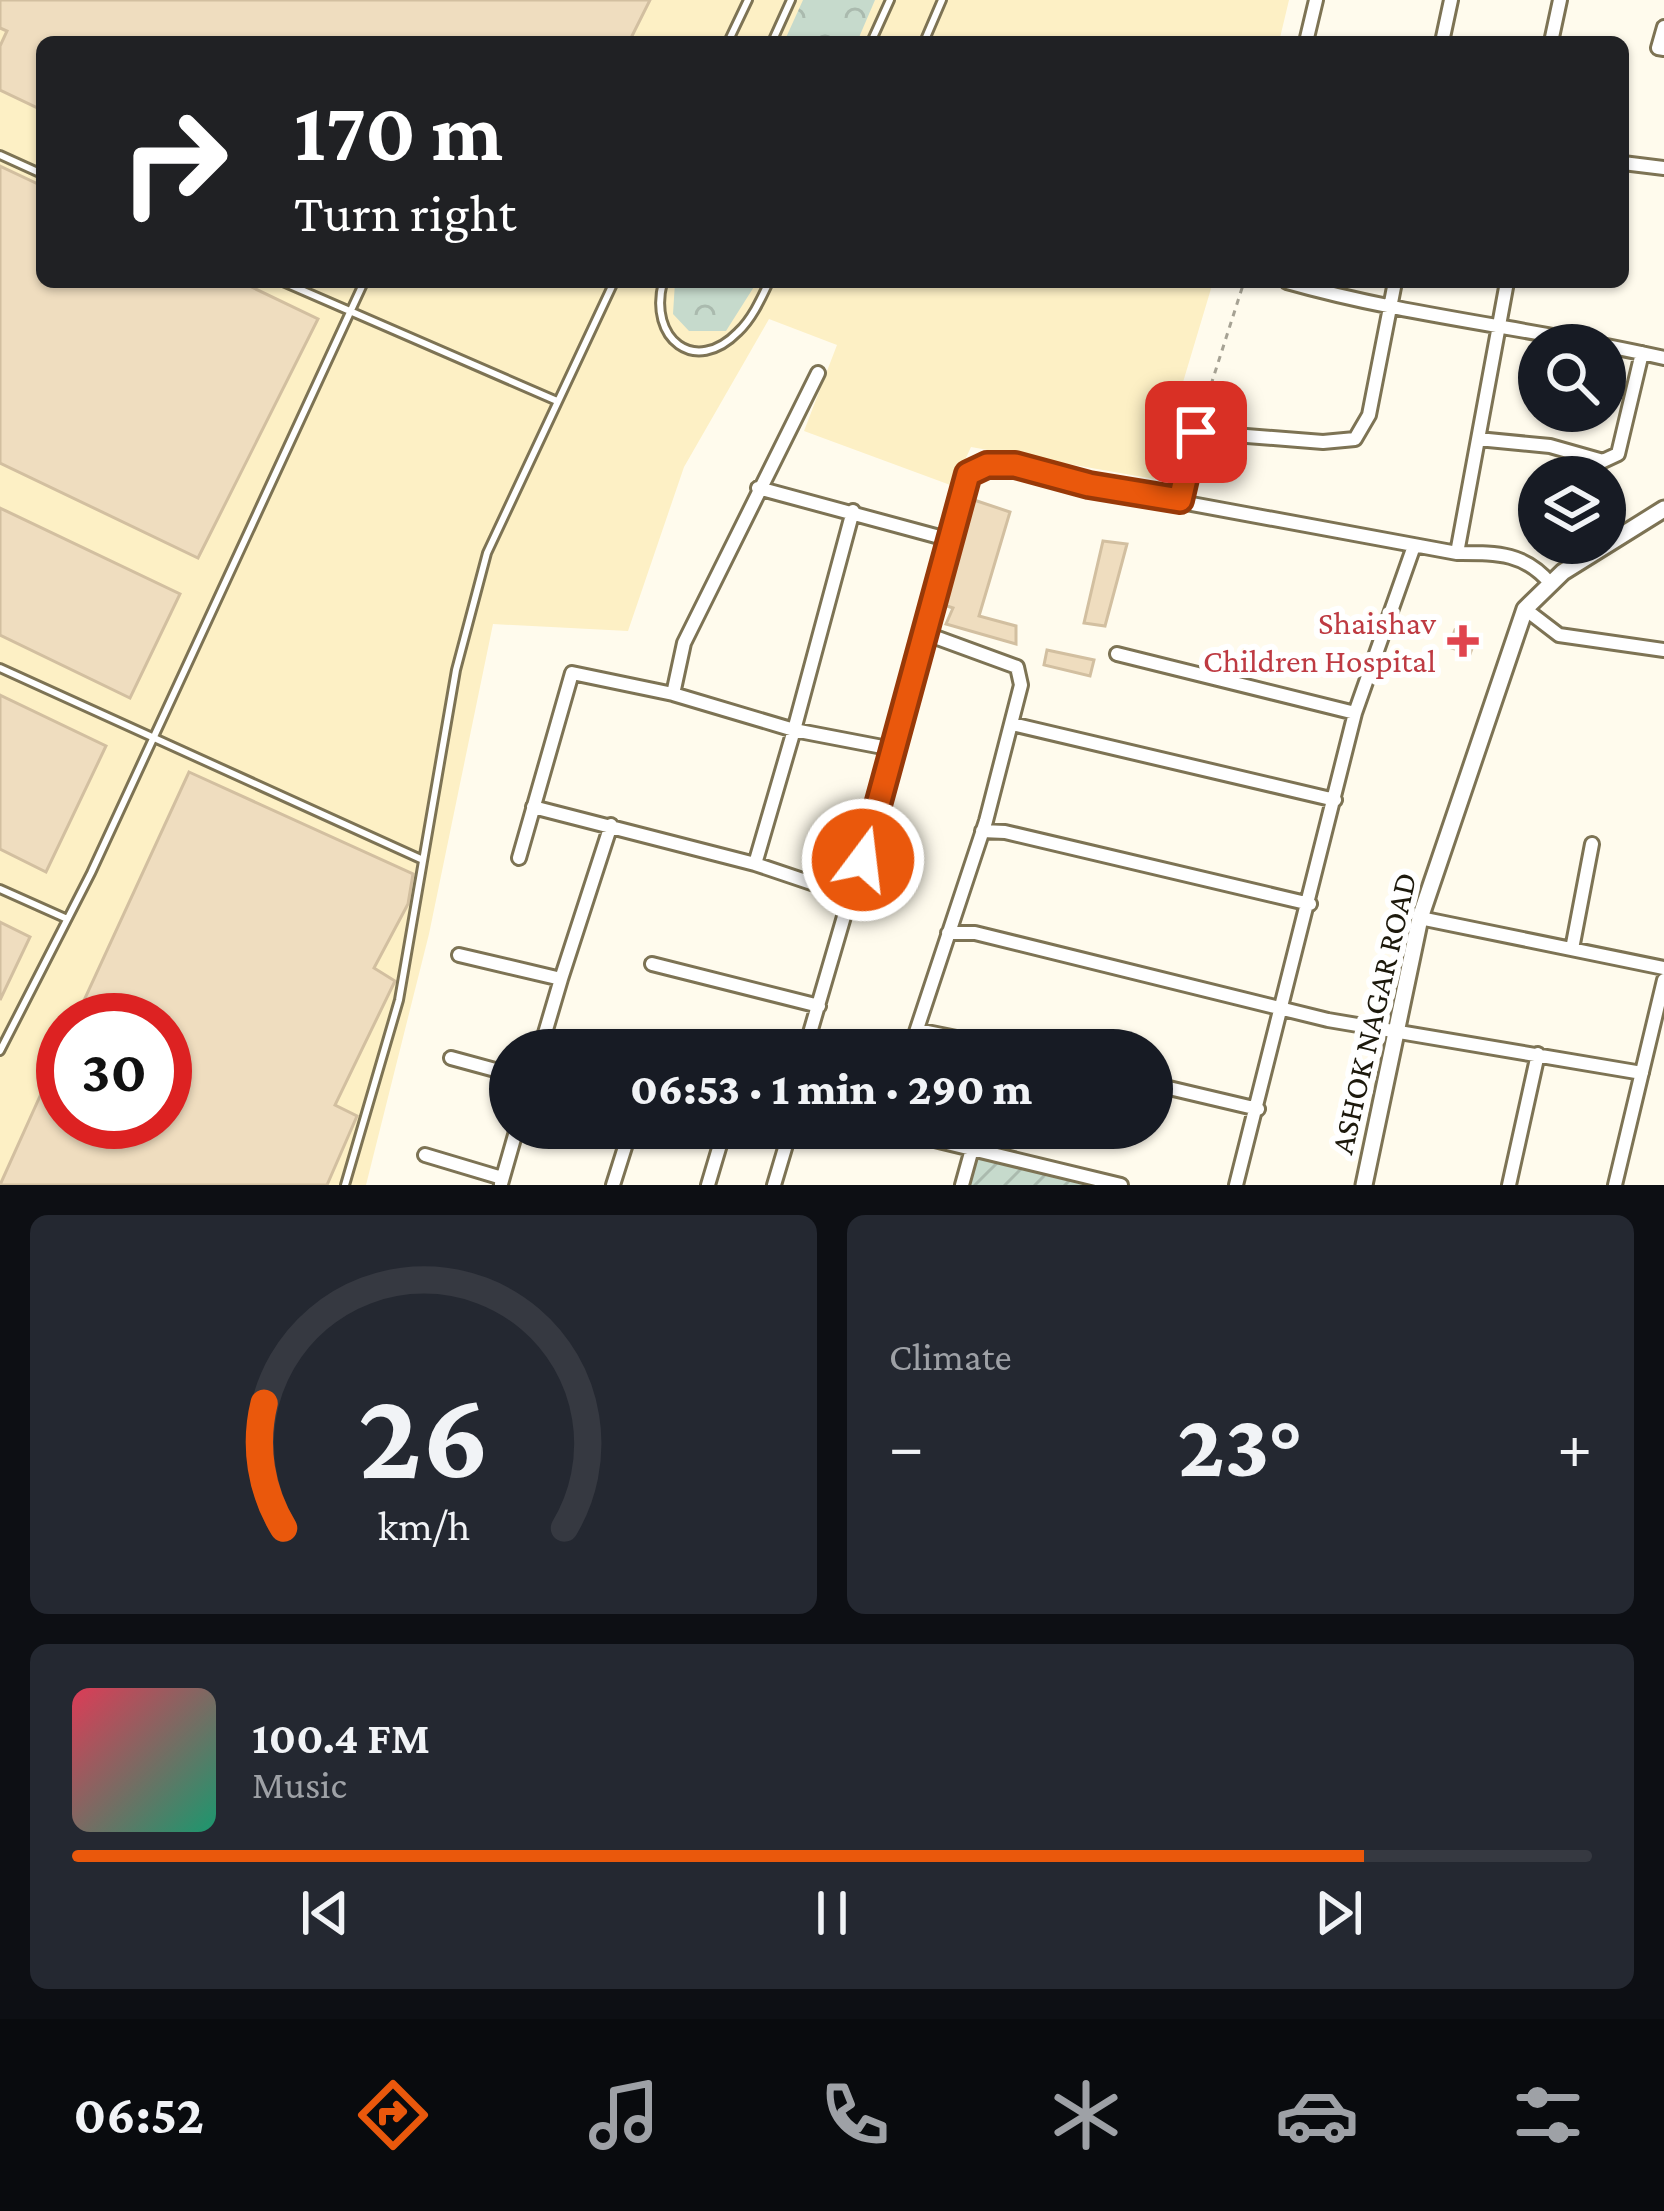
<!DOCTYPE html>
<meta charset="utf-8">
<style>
body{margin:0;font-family:"Crimson Pro",serif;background:#242831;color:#f1f3f6;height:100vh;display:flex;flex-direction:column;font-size:45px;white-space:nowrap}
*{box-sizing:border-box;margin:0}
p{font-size:39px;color:#9ea1a6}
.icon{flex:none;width:66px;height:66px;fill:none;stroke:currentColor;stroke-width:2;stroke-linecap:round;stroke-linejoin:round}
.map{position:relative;height:1185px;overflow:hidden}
.drawer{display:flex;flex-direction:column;gap:30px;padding:30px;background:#0d0f14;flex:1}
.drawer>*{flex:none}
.banner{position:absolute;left:36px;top:36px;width:1593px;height:252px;border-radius:18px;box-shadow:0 3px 9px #0004;background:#202124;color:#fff;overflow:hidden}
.fabs{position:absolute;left:1518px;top:324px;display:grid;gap:24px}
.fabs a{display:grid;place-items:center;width:108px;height:108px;border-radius:50%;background:#171b24;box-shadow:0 3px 9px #0004;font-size:60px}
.speed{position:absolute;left:36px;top:993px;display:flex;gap:24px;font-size:60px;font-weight:700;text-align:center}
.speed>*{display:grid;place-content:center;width:156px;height:156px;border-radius:50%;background:#171b24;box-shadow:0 3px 9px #0004;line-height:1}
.speed .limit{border:18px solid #d22;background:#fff;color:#111}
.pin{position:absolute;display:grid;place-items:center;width:102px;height:102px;color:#fff;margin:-51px;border-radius:24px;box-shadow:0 6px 18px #0006}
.me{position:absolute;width:132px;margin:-66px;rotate:15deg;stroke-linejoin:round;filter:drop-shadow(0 0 9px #0008)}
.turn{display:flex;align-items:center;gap:42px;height:252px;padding:0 60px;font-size:54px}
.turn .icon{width:156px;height:156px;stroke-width:2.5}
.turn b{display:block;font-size:84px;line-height:102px}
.big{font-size:90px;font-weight:800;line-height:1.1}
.drawer .card{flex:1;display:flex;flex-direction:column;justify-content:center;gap:18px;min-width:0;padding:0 42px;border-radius:18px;background:#242831}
.drawer .dial{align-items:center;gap:0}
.dial svg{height:312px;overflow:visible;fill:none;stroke:#363941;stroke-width:7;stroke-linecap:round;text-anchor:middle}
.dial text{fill:#f1f3f6;stroke:none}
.song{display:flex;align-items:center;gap:36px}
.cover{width:144px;height:144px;border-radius:18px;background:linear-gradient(135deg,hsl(350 70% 55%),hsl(160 70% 35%))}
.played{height:12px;border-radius:6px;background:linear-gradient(90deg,#ea580c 85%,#363941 85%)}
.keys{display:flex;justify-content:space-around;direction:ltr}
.heat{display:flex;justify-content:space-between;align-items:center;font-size:66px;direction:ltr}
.drawer .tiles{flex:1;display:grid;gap:30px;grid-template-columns:1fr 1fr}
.card:last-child{grid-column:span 2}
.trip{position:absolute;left:489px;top:1029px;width:684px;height:120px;border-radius:60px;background:#171b24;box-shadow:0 3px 9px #0004;font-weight:800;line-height:120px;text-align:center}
.menu{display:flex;height:192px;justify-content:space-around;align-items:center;background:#090b0e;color:#9ea1a6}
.menu .icon{width:84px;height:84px}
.menu .current{color:#ea580c}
.menu b{font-size:54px;color:#f1f3f6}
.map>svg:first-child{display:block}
</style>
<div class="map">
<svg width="1664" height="1185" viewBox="0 0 1664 1185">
<defs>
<pattern id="forest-crowns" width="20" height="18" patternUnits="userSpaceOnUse" patternTransform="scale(3)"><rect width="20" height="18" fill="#c6dacc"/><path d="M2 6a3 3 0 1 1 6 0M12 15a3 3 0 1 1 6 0" fill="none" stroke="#aabaae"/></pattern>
<pattern id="garden-furrows" width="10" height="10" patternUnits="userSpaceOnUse" patternTransform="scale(3)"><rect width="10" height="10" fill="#c6dacc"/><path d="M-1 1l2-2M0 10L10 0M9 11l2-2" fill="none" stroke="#aabaae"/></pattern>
</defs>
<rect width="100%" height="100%" fill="#fffbed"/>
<path fill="#fdf0c5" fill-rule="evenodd" d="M 0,0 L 1289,0 L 1279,42 L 42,42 L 42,282 L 1213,282 L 1154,479 L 971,447 L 953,486 L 804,431 L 837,345 L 769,319 L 684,467 L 628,631 L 493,624 L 429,934 L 366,1185 L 0,1185 ZM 63,1020 L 165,1020 L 165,1122 L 63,1122 Z"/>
<path fill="url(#forest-crowns)" d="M 803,0 L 875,0 L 857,42 L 784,42 Z
M 675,282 L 757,282 L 726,331 L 689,331 L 673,314 Z"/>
<path fill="url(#garden-furrows)" d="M 976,1157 L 1089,1185 L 969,1185 Z"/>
<path fill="#efddbf" stroke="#d2bfa0" stroke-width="3" d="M 0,0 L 650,0 L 629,42 L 42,42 L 42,110 L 0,90 L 0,46 L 7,31 L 0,28 Z
M 0,166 L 42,186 L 42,282 L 241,282 L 318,319 L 198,558 L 0,463 Z
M 974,500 L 1010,512 L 979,616 L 1016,626 L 1016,644 L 946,624 L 953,608 L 944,605 Z
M 0,508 L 180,594 L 130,698 L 0,635 Z
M 1103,541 L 1127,544 L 1105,626 L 1084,623 Z
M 1455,630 L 1476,637 L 1470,654 L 1449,647 Z
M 1047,650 L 1094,660 L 1090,676 L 1044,665 Z
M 0,695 L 106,746 L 46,872 L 0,849 Z
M 189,772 L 413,874 L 408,904 L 374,968 L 395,981 L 335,1105 L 357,1116 L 327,1185 L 0,1185 L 63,1045 L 63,1122 L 165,1122 L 165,1020 L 75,1020 Z
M 0,922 L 30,937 L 0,1000 Z"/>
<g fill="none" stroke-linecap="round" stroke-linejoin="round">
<g stroke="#7d7354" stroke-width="12">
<path id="service" d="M 728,42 L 748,0
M 772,42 L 791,0
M 871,42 L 890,0
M 924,42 L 942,0
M 0,155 L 42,174
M 283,282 L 557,401
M 663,282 C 648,339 695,376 738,332 C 752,319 761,299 769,282
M 0,668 L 423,860
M 0,889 L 65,918
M 0,1051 L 91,873 L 364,282
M 345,1185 L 399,1000 L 456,670 L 487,553 L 614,282"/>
</g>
<g stroke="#7d7354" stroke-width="18">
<path id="minor" d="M 1664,27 L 1658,48 L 1664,49
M 1306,42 L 1316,0
M 1442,42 L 1451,0
M 1551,42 L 1560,0
M 1623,163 L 1664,168
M 1287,282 C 1410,317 1539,329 1664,358
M 1478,439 L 1550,446 L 1603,461 L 1618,454 L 1642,353
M 758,488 L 947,539 L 893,749
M 1180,500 L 1196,432 L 1323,442 L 1355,439 L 1369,415 L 1395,282
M 947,539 L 968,474 L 987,465 L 1014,465 L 1089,485 L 1457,553 C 1497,553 1524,552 1551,584
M 1457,553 L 1507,282
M 1525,609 L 1559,635 L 1664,650
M 1117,654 L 1355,713
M 673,694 L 684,643 L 818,373
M 1012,724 L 1335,800
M 982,831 L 1005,832 L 1310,904
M 519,858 L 572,673 L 673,694 L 794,730 L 755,864 L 533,807
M 755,864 L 853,897
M 1420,918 L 1664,968
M 948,933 L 975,933 L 1328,1020 L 1642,1073
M 1572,949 L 1592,844
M 459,955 L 561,979 L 540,1050
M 652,964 L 819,1006
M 561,979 L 611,825
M 917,1030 L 1016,1050
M 543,1043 L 572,1050
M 805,1050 L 893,749 L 794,730 L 853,511
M 910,1050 L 986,821 L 1021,685 L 1017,667 L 924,633
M 451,1058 L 510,1074
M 1152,1084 L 1258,1109
M 885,1128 L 1121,1185
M 425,1155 L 502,1178
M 501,1184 L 517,1128
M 613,1185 L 631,1128
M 708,1185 L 725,1128
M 774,1185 L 791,1128
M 962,1185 L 972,1149
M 1236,1185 L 1355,713 L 1414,546
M 1509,1185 L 1538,1054
M 1615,1185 L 1664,980"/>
</g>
<g stroke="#7d7354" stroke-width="21">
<path id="tertiary" d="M 1364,1185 L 1420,918 L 1525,609 L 1563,572 L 1664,509"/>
</g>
<path stroke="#a6a294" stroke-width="3" stroke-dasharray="6 6" stroke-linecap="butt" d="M 1200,419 L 1244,282"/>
<use href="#service" stroke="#fff" stroke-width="6"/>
<use href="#minor" stroke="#fff" stroke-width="12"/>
<use href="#tertiary" stroke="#fff" stroke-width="15"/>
</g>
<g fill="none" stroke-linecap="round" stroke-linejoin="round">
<g stroke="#983908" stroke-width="30">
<path id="route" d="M 863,860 L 968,474 L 987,465 L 1015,465 L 1089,485 L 1180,500 L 1196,432"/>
</g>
<use href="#route" stroke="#ea580c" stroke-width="21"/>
</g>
<path fill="#e0444e" stroke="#fff" stroke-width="4.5" d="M1457 623h12v12h12v12h-12v12h-12v-12h-12v-12h12z"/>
<g text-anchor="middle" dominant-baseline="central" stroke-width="12" stroke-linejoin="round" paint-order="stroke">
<g font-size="33" fill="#be3a42" stroke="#fff" text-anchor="end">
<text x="1436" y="622">Shaishav<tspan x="1436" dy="38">Children Hospital</tspan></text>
</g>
<g font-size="33" fill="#1d190c" stroke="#fff">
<text transform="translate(1373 1013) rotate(-77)">ASHOK NAGAR ROAD</text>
</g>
</g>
</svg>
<div class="fabs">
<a><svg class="icon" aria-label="search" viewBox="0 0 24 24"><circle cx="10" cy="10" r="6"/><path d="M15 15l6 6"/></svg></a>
<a><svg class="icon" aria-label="layers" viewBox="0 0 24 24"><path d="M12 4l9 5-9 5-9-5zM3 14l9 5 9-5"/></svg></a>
</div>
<div class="speed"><div class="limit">30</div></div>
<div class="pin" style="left:1196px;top:432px;background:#d93025"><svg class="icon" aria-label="arrive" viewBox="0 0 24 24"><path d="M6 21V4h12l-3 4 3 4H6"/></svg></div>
<svg class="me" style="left:863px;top:860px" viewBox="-20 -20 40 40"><circle r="17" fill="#ea580c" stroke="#fff" stroke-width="3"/><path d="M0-11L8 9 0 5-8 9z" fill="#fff"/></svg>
<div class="trip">06:53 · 1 min · 290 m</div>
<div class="banner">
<div class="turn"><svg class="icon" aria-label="right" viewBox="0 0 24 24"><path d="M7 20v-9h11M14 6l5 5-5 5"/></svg><div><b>170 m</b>Turn right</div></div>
</div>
</div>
<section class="drawer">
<div class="tiles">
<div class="card dial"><svg viewBox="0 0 100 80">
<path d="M14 69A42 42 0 1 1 86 69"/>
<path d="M14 69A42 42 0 0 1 9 37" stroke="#ea580c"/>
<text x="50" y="56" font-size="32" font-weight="700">26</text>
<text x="50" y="72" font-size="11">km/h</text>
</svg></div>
<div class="card"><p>Climate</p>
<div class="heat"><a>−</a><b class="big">23°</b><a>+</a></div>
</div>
<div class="card">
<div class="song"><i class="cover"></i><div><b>100.4 FM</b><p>Music</p></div></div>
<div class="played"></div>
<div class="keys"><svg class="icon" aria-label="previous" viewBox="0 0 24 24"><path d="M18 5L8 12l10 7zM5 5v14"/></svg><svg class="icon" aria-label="pause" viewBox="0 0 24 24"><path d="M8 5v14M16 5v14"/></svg><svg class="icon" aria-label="next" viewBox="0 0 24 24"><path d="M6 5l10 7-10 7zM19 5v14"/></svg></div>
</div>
</div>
</section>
<nav class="menu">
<b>06:52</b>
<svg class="icon current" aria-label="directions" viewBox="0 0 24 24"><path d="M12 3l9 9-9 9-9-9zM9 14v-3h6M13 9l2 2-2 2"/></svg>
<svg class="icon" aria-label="music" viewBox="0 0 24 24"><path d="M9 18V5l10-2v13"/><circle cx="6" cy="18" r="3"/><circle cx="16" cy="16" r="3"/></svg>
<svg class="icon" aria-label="phone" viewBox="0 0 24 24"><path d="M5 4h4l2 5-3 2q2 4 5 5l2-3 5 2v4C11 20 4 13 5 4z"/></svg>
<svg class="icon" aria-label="climate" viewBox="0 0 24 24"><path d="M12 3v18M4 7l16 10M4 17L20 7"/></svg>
<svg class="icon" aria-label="car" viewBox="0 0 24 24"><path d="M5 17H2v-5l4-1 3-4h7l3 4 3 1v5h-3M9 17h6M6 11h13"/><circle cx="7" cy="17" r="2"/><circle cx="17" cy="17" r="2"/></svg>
<svg class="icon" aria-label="filters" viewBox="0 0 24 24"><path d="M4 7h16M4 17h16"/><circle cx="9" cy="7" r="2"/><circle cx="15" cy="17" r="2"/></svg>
</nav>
